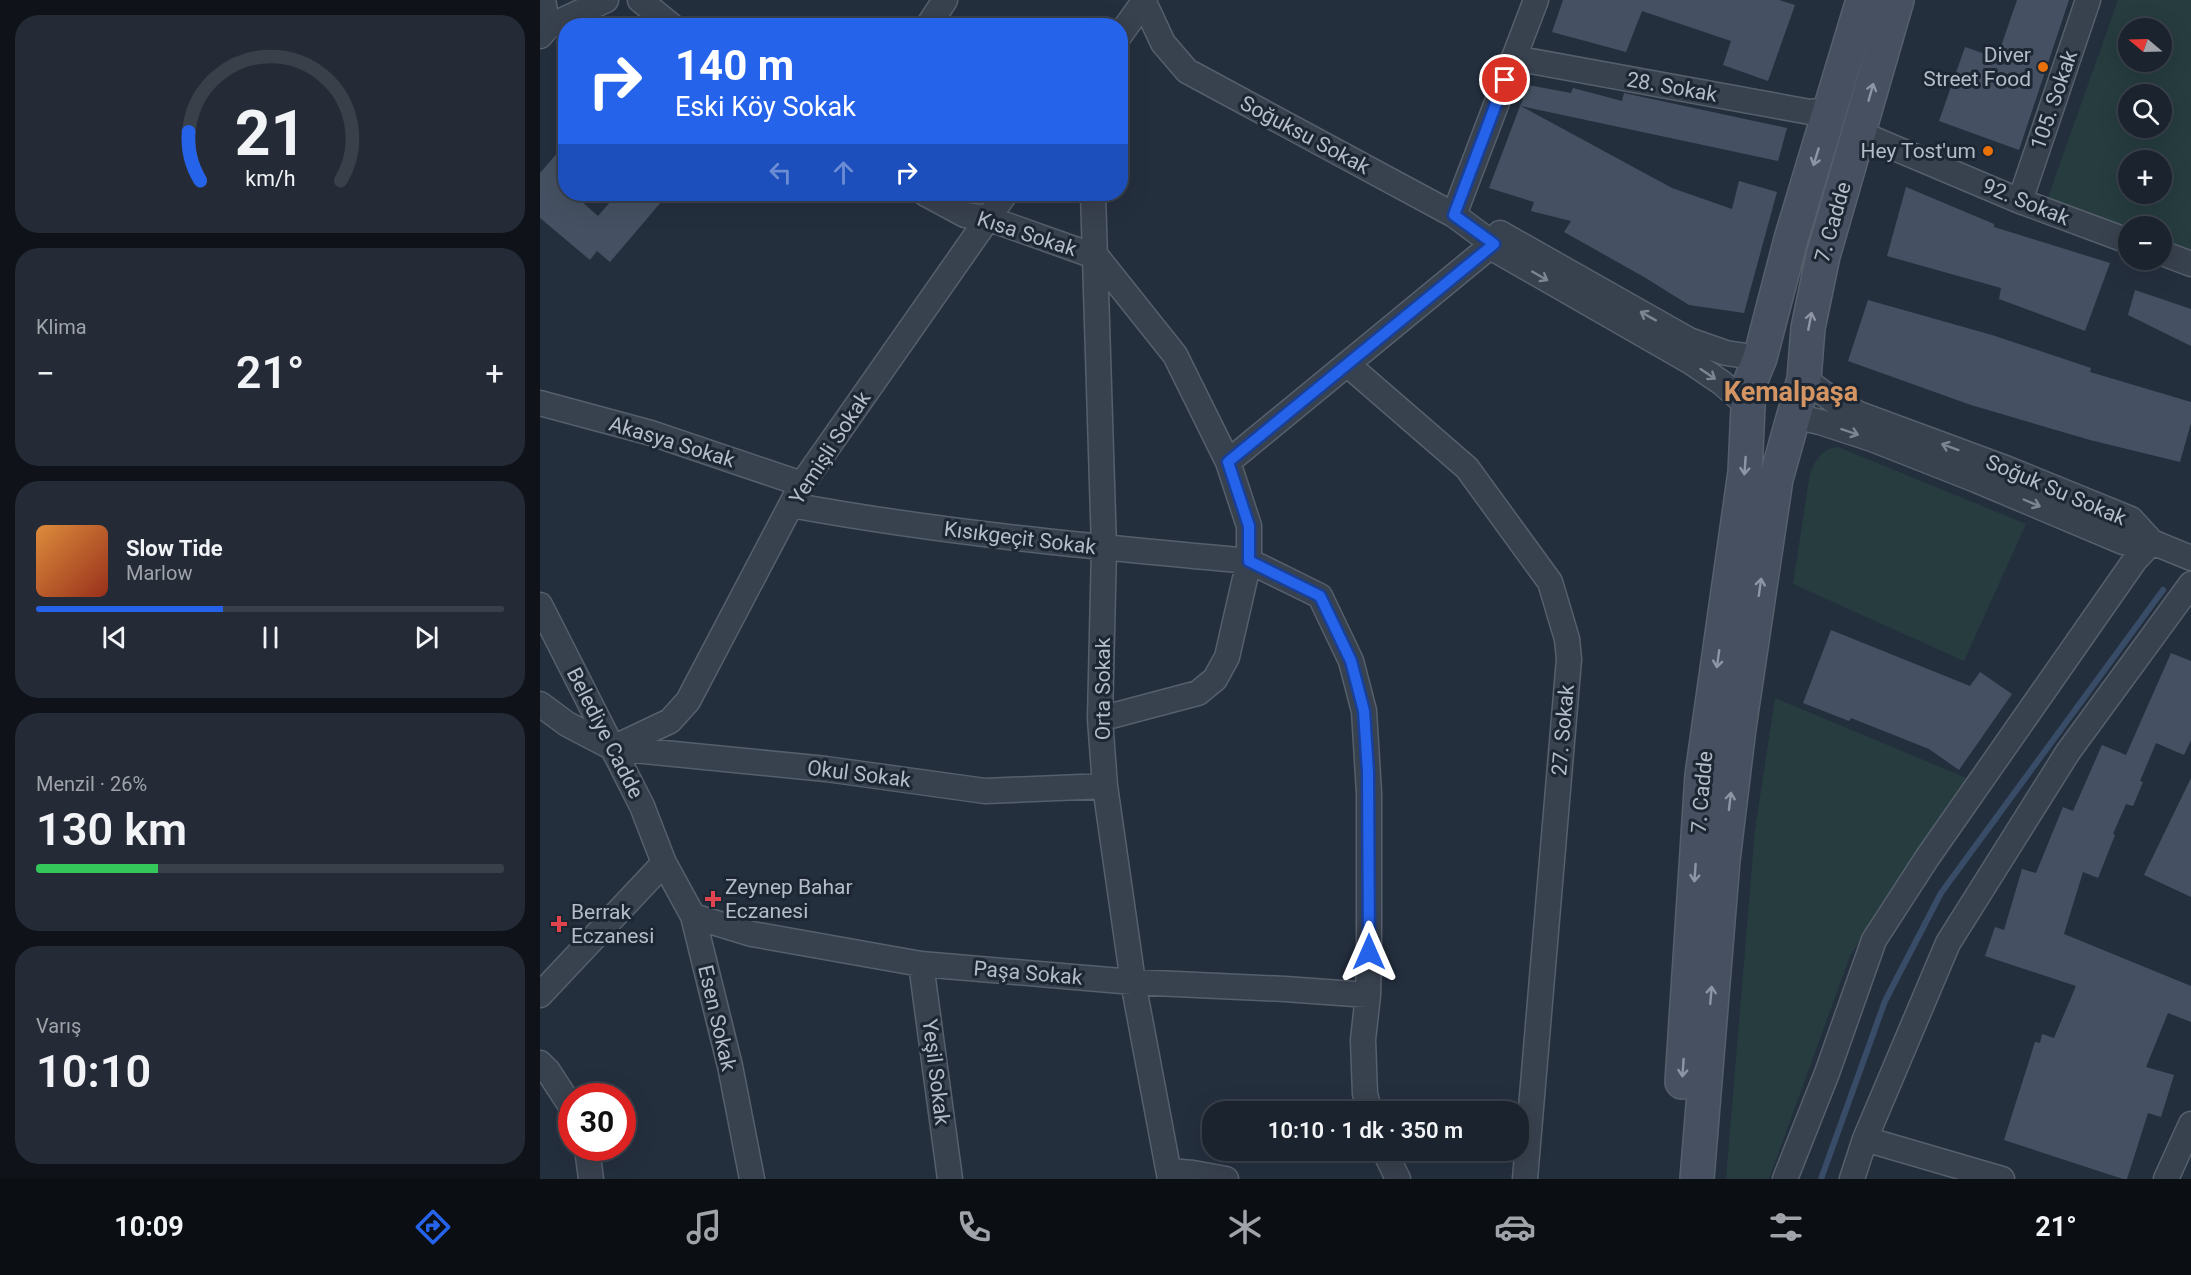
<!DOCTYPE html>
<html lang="tr">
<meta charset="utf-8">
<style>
body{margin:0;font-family:Roboto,sans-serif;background:#242b36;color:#f1f3f6;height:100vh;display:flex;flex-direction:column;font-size:22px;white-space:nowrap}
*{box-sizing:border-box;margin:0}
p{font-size:20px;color:#a0a4aa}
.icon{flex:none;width:33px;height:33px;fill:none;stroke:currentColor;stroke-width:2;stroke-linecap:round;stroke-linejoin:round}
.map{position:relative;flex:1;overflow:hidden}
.side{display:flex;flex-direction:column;gap:15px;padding:15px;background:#0f1319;width:540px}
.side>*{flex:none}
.top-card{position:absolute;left:18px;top:18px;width:570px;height:183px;border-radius:24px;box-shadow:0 6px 24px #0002,0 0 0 2px #39404a;background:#2563eb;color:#fff;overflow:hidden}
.needle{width:39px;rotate:289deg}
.fabs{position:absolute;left:1578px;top:18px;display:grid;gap:12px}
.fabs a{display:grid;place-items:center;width:54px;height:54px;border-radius:50%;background:#1b232e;box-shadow:0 6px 24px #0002,0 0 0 2px #39404a;font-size:30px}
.speed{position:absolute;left:18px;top:1083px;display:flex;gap:12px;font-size:30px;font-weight:700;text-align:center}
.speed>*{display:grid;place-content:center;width:78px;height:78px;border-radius:50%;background:#1b232e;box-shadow:0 6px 24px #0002,0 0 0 2px #39404a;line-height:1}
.speed .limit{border:9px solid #d22;background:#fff;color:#111}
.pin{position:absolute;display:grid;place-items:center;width:51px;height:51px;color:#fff;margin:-26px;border:3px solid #fff;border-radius:50%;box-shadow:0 2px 6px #0007}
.me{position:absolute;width:66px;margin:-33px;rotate:0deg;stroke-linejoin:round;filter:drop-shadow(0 0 4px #0008)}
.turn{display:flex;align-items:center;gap:21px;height:126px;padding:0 18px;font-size:27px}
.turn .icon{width:78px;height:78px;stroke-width:2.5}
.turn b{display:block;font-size:42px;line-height:51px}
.lanes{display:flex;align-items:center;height:57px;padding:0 18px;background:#0003;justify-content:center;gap:30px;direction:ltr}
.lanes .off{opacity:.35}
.big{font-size:45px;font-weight:600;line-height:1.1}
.side .widget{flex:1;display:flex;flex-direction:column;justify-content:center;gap:9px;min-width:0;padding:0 21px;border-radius:24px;background:#242b36}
.side .dial{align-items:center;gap:0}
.dial svg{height:156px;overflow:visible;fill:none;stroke:#39404a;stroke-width:7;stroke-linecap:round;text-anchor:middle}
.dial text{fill:#f1f3f6;stroke:none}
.song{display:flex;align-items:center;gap:18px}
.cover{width:72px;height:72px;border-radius:9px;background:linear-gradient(135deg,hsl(30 70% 55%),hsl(10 70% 35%))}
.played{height:6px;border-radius:3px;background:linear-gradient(90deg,#2563eb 40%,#39404a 40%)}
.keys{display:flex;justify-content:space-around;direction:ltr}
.heat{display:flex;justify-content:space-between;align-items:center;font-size:33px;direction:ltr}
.charge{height:9px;border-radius:4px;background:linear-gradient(90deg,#34c759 26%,#39404a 0)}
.trip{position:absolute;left:662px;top:1101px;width:327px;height:60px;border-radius:24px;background:#1b232e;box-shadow:0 6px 24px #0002,0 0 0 2px #39404a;font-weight:600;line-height:60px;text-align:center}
.menu{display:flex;height:96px;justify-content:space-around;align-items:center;background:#0b0e12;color:#a0a4aa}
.menu .icon{width:42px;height:42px}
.menu .current{color:#2563eb}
.menu b{font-size:27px;color:#f1f3f6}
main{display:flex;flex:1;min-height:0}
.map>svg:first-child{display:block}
</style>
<main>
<section class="side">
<div class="widget dial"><svg viewBox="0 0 100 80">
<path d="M14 69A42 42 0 1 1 86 69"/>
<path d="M14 69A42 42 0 0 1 8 44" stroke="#2563eb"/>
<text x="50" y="56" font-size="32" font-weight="700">21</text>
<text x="50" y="72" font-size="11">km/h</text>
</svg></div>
<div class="widget"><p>Klima</p>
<div class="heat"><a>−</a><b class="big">21°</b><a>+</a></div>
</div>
<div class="widget">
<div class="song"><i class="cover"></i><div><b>Slow Tide</b><p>Marlow</p></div></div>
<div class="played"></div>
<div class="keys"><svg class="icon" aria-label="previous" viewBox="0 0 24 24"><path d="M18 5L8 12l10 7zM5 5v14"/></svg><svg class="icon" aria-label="pause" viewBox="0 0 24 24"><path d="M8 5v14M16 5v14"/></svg><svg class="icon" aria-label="next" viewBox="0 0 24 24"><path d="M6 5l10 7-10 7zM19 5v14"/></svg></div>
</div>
<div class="widget"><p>Menzil · 26%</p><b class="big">130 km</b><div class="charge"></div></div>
<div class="widget"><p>Varış</p><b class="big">10:10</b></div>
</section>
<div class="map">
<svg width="1651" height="1179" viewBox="0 0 1651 1179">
<rect width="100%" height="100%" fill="#242f3e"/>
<path fill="#263c3f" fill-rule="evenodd" d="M 1578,0 L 1651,0 L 1651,254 L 1622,243 L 1622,226 L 1588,226 L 1588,230 L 1532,209 L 1508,197 ZM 1588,28 L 1622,28 L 1622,62 L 1588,62 ZM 1588,94 L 1622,94 L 1622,128 L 1588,128 ZM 1588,160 L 1622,160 L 1622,194 L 1588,194 Z
M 1298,447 L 1486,524 L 1424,661 L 1253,584 L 1270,473 C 1276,460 1282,448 1298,447 Z
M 1235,698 L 1429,779 L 1310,956 L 1229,1179 L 1186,1179 L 1215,830 Z"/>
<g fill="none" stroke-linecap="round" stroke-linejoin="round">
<path stroke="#394c67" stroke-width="6" d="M 1281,1179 L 1345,1001 L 1401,893 L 1623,590"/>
</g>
<path fill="#455162" d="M 1023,0 L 1239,0 L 1255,5 L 1228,81 L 1183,65 L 1191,41 L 1102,11 L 1086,52 L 1012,32 Z
M 1477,0 L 1529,0 L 1479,150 L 1399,121 L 1425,47 L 1457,58 Z
M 988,85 L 1031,93 L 1033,88 L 1082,101 L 1084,93 L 1247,128 L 1238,161 L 981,106 L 1132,188 L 1192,209 L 1199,181 L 1237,192 L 1204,313 L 1149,305 L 1104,277 L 1024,232 L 1031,221 L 991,211 L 994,202 L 949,188 Z
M 26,143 L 26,194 L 33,194 L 58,216 L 77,194 L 128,194 L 70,262 L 57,251 L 50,260 L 0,218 L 0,173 Z
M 1366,187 L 1454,224 L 1454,227 L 1570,263 L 1545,331 L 1459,299 L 1461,288 L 1347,256 Z
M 1595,290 L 1651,309 L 1651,346 L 1588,315 Z
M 1328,300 L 1452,335 L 1551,368 L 1550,372 L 1651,402 L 1651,423 L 1640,462 L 1550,440 L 1431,405 L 1308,361 Z
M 1291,630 L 1430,686 L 1440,672 L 1472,694 L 1419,770 L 1389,749 L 1311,718 L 1309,721 L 1263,703 Z
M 1631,653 L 1651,661 L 1651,740 L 1644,755 L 1616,743 L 1600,781 L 1603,782 L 1593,806 L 1586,804 L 1573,834 L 1575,835 L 1558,878 L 1543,872 L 1524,934 L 1651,986 L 1651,1022 L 1628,1013 L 1606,1067 L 1634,1075 L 1621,1117 L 1608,1113 L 1587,1179 L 1583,1179 L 1464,1140 L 1495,1042 L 1500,1043 L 1502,1034 L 1514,1038 L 1536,986 L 1445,956 L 1455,927 L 1464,930 L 1482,869 L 1496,873 L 1523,807 L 1533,811 L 1562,745 L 1586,755 Z
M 1651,778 L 1651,897 L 1604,875 Z"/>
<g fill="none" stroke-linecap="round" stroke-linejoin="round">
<g stroke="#565f6c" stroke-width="27">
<path id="minor" d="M 100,0 L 132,26
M 603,0 L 623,43 L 647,71 L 914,215 L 953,244 L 954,249 L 1151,362 L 1182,383 L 1209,407
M 388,26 L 405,0
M 8,27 L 66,0
M 580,35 L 605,0
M 0,36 L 8,27 L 3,0
M 974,58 L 1270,112 L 1290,110
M 1318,134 L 1331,138 L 1480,201 L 1588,241
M 386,194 L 425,215 L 447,218 L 557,257 L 635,355 L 688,462 L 709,526 L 709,561 L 780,596 L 811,661 L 824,711 L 829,793 L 829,952 L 828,995 L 823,1040 L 825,1094 L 830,1112
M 553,194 L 564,548 L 560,719 L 565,786 L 593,982 L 630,1179
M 1480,201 L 1548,0
M 914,215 L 996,0
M 1622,253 L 1651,264
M 807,364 L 927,468 L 1010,582 L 1027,639 L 1029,659 L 985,1179
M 1264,379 L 1294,401 L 1319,414 L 1468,469 L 1591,519 L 1612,542
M 0,403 L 111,433 L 262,484
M 1254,416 L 1280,422 L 1332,439 L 1436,480 L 1583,542 L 1612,542 L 1651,558
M 688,462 L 953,244 L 960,233 L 1149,340 L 1186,353 L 1220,358
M 251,505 C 403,533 556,547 709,561 L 687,657 L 675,679 L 658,693 L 560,719
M 0,605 L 102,806 L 124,863 L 153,916 L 190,1066 L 212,1179
M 0,704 L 27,724 L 73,748 L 286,769 L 445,791 L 565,786
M 73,748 L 130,721 L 148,701 L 262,484 L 465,194
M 153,916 L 212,934 L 381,964 L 593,982 L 745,989 L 828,995
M 381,964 L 410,1179
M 0,995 L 124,863
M 0,1063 L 8,1071 L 32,1108
M 1325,1139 L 1462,1179
M 47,1148 L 51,1179
M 844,1150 L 858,1179
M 629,1171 L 653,1173 L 686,1179
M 1245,1179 L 1287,1073 L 1334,940 L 1387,858 L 1595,560 L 1612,542
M 1312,1179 L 1325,1139 L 1408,943 L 1528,752 L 1651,584
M 1626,1179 L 1651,1124"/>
</g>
<g stroke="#565f6c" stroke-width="36">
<path id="secondary" d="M 1142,1082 L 1162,775 L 1205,472 L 1209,385 L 1220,358 L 1251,239 L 1323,0
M 1157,1179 L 1183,860 L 1199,728 L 1236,479 L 1264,379 L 1268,328 L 1283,256 L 1357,0"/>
</g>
<use href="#minor" stroke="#38414e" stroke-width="24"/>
<use href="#secondary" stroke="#465061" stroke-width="33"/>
</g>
<defs><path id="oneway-shaft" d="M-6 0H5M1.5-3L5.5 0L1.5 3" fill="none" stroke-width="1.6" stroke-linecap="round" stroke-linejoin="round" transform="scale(1.5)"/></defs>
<g stroke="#8e96a5">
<use href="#oneway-shaft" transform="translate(1331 92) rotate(-74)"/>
<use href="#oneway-shaft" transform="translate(1276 157) rotate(107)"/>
<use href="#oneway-shaft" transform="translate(1270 321) rotate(-79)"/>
<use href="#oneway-shaft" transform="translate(1205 466) rotate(94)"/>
<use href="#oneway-shaft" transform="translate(1220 587) rotate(-82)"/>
<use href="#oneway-shaft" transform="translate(1178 659) rotate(98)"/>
<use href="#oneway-shaft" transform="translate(1190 801) rotate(-83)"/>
<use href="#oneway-shaft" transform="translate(1155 873) rotate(94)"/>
<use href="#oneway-shaft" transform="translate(1171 995) rotate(-85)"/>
<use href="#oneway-shaft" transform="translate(1143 1068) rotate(94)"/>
</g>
<g stroke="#7c8592">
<use href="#oneway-shaft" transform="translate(1000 276) rotate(30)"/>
<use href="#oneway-shaft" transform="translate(1108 316) rotate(-151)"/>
<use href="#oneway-shaft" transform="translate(1168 374) rotate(34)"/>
<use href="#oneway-shaft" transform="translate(1310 432) rotate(19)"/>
<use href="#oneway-shaft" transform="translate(1410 447) rotate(-160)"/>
<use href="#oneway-shaft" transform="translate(1492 503) rotate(23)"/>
</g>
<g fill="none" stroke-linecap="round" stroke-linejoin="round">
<g stroke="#184099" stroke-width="15">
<path id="route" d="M 829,952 L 828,772 L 824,711 L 811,661 L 780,596 L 709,561 L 709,526 L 688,462 L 954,244 L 914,215 L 965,80"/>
</g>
<use href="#route" stroke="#2563eb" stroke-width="10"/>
</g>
<g fill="#e8710a" stroke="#1d2633" stroke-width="2">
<circle cx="1503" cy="67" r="6"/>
<circle cx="1448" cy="151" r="6"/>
</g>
<g fill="#e0444e" stroke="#1d2633" stroke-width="2">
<path d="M170 890h6v6h6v6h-6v6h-6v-6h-6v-6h6z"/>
<path d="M16 915h6v6h6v6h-6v6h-6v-6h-6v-6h6z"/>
</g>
<g text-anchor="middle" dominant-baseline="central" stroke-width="6" stroke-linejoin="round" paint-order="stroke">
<g font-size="21" fill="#b4bcc9" stroke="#1d2633" text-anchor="end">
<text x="1491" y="55">Diver<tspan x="1491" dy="24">Street Food</tspan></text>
<text x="1436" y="151">Hey Tost'um</text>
<text x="185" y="887" text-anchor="start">Zeynep Bahar<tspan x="185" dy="24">Eczanesi</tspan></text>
<text x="31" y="912" text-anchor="start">Berrak<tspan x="31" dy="24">Eczanesi</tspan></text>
</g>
<g font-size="21" fill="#b4bcc9" stroke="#1d2633">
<text transform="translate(1132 87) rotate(10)">28. Sokak</text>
<text transform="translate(1514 100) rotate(-71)">105. Sokak</text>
<text transform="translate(765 135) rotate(28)">Soğuksu Sokak</text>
<text transform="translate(1486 202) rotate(22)">92. Sokak</text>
<text transform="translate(1293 222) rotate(-74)">7. Cadde</text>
<text transform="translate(487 234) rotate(18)">Kısa Sokak</text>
<text transform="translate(132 442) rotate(17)">Akasya Sokak</text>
<text transform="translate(290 448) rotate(-57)">Yemişli Sokak</text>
<text transform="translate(1516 490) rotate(23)">Soğuk Su Sokak</text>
<text transform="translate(480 538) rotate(7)">Kısıkgeçit Sokak</text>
<text transform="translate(563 689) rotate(-90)">Orta Sokak</text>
<text transform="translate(1023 730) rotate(-85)">27. Sokak</text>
<text transform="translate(65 733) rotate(63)">Belediye Cadde</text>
<text transform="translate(319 774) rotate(7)">Okul Sokak</text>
<text transform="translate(1162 792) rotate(-85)">7. Cadde</text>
<text transform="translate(488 973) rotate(5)">Paşa Sokak</text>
<text transform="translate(177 1018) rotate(77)">Esen Sokak</text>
<text transform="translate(396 1072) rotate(83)">Yeşil Sokak</text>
</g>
<g font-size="27" font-weight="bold" fill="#d59563" stroke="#1d2633">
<text x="1251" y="392">Kemalpaşa</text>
</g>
</g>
</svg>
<div class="fabs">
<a><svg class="needle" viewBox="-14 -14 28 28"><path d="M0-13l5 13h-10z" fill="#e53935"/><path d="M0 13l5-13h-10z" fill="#a0a4aa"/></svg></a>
<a><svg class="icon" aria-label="search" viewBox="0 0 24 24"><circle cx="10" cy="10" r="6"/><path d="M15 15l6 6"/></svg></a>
<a>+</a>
<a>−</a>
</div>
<div class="speed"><div class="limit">30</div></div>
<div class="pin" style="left:965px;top:80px;background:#d93025"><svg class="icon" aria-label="arrive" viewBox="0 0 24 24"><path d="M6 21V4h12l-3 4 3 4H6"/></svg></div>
<svg class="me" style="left:829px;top:952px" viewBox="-20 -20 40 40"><path d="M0-17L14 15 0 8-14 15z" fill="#2563eb" stroke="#fff" stroke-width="4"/></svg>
<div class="trip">10:10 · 1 dk · 350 m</div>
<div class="top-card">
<div class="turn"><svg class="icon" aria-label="right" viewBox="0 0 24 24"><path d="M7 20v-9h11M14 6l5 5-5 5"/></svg><div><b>140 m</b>Eski Köy Sokak</div></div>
<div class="lanes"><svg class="icon off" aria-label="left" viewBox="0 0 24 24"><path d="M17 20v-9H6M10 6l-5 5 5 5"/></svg><svg class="icon off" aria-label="ahead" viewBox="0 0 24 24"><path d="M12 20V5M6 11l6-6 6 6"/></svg><svg class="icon" aria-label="right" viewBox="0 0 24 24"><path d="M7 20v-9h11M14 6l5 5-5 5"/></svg></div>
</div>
</div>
</main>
<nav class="menu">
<b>10:09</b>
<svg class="icon current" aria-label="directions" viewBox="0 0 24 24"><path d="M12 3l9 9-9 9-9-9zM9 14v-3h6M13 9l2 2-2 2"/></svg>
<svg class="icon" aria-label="music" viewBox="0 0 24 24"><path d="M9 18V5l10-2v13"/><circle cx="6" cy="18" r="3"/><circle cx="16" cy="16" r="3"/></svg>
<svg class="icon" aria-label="phone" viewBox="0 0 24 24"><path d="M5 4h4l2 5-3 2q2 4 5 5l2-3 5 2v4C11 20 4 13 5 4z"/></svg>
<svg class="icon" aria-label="climate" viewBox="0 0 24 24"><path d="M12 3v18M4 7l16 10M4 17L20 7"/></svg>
<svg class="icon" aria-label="car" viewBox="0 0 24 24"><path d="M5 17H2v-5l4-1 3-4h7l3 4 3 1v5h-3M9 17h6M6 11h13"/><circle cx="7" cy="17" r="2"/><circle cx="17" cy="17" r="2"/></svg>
<svg class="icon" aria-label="filters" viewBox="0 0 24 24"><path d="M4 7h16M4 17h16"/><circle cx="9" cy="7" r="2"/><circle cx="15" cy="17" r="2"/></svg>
<b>21°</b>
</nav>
